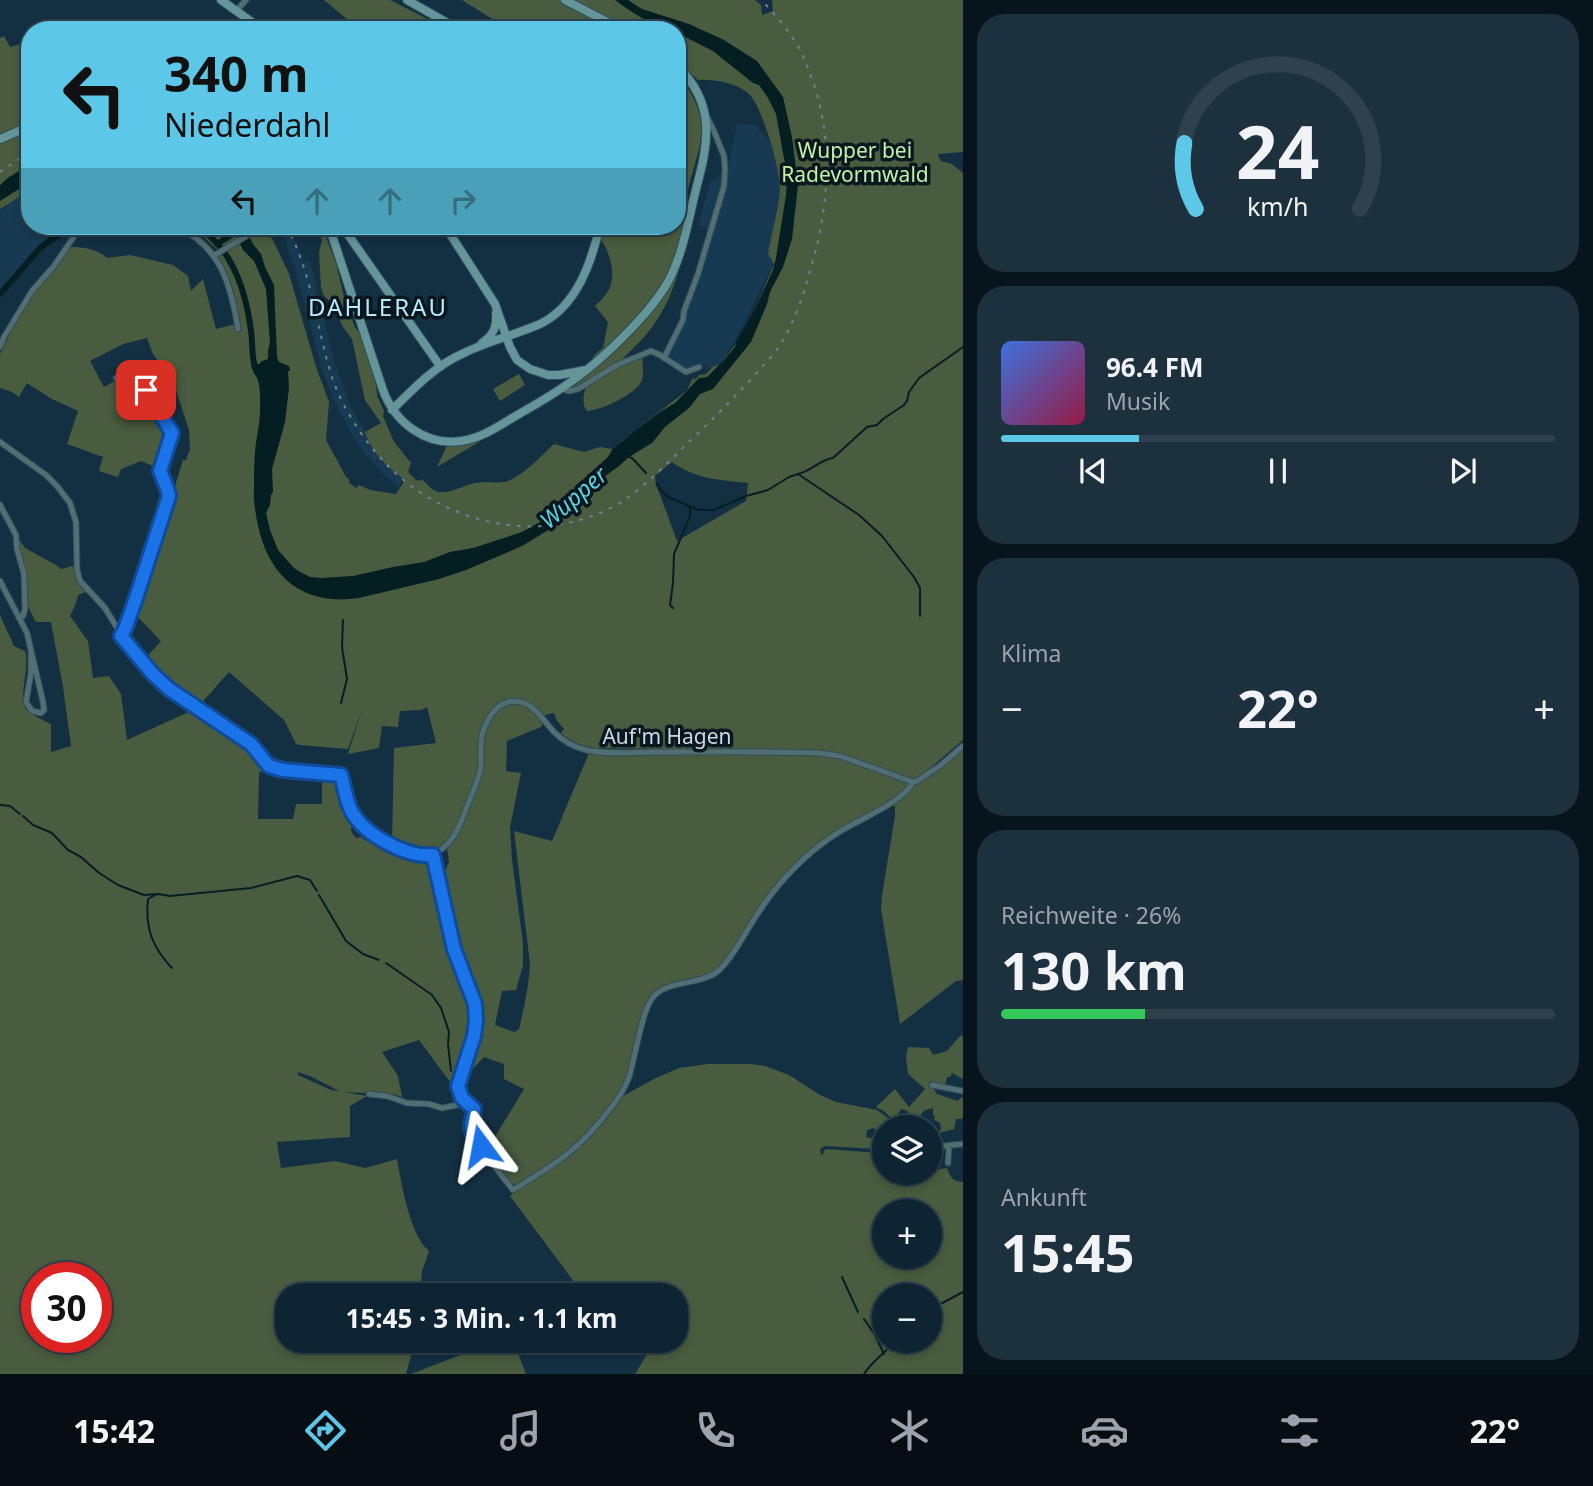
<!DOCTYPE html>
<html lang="de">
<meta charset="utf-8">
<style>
body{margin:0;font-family:"Noto Sans",sans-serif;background:#1c303e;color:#f1f3f6;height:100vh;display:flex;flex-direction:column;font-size:26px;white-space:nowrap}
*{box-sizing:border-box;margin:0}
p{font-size:23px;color:#9ba4ac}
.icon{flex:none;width:38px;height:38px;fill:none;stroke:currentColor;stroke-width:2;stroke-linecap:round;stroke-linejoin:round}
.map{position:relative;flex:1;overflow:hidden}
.side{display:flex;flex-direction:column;gap:14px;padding:14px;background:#08141c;width:630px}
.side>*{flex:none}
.guide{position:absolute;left:21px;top:21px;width:665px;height:214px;border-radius:28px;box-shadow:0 4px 10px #0003,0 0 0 2px #2e414d;background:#5dc7e8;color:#111;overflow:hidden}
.tools{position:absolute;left:872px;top:1115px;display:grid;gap:14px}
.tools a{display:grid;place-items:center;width:70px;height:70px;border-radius:50%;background:#0e2432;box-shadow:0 4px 10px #0003,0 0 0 2px #2e414d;font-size:35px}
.speed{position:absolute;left:21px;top:1262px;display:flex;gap:14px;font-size:35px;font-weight:700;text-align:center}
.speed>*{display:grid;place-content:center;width:91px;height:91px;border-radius:50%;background:#0e2432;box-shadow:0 4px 10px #0003,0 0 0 2px #2e414d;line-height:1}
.speed .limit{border:10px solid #d22;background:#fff;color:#111}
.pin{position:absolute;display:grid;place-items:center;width:60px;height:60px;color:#fff;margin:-30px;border-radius:14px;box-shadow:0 4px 10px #0006}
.me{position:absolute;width:77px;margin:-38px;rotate:347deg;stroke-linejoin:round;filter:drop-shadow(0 0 5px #0008)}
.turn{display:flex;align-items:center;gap:24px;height:147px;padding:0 28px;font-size:32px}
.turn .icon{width:91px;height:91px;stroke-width:2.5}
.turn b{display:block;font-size:49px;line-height:60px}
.lanes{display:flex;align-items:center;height:66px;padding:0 28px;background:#0003;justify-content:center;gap:35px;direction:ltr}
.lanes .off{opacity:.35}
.big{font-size:52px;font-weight:700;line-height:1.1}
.side .widget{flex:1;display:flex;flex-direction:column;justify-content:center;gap:10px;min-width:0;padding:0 24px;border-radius:28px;background:#1c303e}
.side .dial{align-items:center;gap:0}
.dial svg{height:182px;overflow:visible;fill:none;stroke:#2e414d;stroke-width:7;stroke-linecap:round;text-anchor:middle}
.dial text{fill:#f1f3f6;stroke:none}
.song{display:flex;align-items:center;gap:21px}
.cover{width:84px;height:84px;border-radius:10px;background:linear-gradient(135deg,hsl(220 70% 55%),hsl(340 70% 35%))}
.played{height:7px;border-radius:4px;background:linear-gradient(90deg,#5dc7e8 25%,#2e414d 25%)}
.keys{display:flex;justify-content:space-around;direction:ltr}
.heat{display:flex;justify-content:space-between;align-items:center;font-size:38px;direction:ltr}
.charge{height:10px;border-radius:5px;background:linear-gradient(90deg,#34c759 26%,#2e414d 0)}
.trip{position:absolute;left:275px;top:1283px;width:413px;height:70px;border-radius:28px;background:#0e2432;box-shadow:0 4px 10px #0003,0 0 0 2px #2e414d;font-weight:700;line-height:70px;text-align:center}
.dock{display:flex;height:112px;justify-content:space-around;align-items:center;background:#060e14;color:#9ba4ac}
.dock .icon{width:49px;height:49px}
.dock .current{color:#5dc7e8}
.dock b{font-size:32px;color:#f1f3f6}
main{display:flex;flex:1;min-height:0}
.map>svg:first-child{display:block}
</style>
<main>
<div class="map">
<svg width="963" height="1374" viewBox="0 0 963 1374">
<rect width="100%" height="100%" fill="#133043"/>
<path fill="#173a52" d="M 737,124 L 755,125 L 770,142 L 777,162 L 781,187 L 774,262 L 738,335 L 723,360 L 712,369 L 699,363 L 688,370 L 666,355 L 685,310 L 712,230 L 698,225 L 711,180 L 717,177 L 728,166 Z
M 30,184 L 30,226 L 74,226 L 39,252 L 0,290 L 0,208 Z
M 279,226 L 290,226 L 304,262 L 310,261 L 334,361 L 350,405 L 365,432 L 373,450 L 387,465 L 403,479 L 398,487 L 381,472 L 357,444 L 334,401 L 322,369 L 294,265 Z"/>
<path fill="#495c3f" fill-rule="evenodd" d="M 324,0 L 390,0 L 449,30 L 360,30 Z
M 462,0 L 563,0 L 619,30 L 510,30 Z
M 567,0 L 755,0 L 761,5 L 762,15 L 773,11 L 772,0 L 963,0 L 963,152 L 939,154 L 938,155 L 941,161 L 952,164 L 963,173 L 963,740 L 894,799 L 889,800 L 890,802 L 848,825 L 790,872 L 733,952 L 715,973 L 672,986 L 650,998 L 627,1081 L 595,1127 L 568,1153 L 521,1184 L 516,1185 L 511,1183 L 487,1150 L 524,1089 L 504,1079 L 504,1064 L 484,1057 L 460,1083 L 471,1053 L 478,1029 L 477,998 L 458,953 L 438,868 L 445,871 L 449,862 L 447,848 L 463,823 L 478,773 C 464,811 446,883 392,841 L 394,748 L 436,743 L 427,707 L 421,710 L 400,711 L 398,727 L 382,726 L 379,748 L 348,754 L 362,709 L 348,749 L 300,745 L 296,744 L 284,720 L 229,672 L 198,707 L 161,680 L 144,660 L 161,641 L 134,613 L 150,563 L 153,563 L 156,555 L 154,554 L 183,460 L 186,460 L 190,449 L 189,430 L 173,381 L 153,354 L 147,338 L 123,344 L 90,361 L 104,387 L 122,377 L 134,379 L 122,400 L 146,390 L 171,432 L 160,469 L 141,461 L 121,469 L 118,477 L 99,471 L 103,457 L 67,444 L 78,411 L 50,398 L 27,383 L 19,397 L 12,392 L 0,388 L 0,355 L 1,351 L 22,310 L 40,284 L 71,247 C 84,247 97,249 107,258 L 130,255 L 173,265 L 188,276 L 191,291 L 203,279 L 216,329 L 240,323 C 237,300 230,276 218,257 L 222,254 L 205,238 L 181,226 L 199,226 L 207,230 L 212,226 L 255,226 L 259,230 L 265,230 L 273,240 L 289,274 L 317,370 L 329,402 L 326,440 L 346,477 L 350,480 L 349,483 L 356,488 L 359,485 L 370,490 L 396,494 L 405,480 C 388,468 371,452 365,432 L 381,423 L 365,400 L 352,339 L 343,327 L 332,303 L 324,296 L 321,288 L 319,252 L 322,241 L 319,230 L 315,226 L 322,226 L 336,263 L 344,297 L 355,328 L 362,335 L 376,381 L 377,395 L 384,411 L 383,416 L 394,442 L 411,463 L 408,472 L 416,480 L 420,481 L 422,479 C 427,484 432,491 439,492 C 450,494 464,485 475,483 C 485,481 500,484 508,481 C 526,473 540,457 554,444 L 584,452 L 600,447 L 612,449 L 611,452 L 623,440 L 681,395 L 687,390 L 693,378 L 695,380 L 699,375 L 706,374 L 714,366 L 720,364 L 739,340 L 750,321 L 774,264 L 768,254 C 771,235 779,208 780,190 C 781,171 762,106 749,94 C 737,83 713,79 698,80 L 677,61 L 677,30 L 627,30 ZM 672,462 C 695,479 720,480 748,483 L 746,501 L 677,541 L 657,487 L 656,487 L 655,476 ZM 554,713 L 557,721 L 564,729 L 561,733 C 571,742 582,746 595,748 L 819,751 C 842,753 862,761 883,769 L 884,774 L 839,758 L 819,755 L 589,753 L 552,841 L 514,831 L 530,964 C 529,985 524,1008 519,1029 L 514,1032 L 495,1025 L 502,991 L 516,990 L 523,965 L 523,943 L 512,860 L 510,827 L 521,773 L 506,771 L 507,741 L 541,727 L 544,720 L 545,715 Z
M 153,24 L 163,24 L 174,30 L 107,30 Z
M 4,36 L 10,47 L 30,41 L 30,124 L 0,137 L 0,38 Z
M 677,73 C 720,127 695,147 685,205 C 684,214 686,223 686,232 C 682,269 670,307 645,336 C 637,345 627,354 619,363 L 642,354 C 642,362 645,375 641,382 C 634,395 602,410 587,411 C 581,404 584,394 586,385 L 573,391 L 562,389 L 589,369 C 591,359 594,354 603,348 L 608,322 L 595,306 C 599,302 604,297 607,293 C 618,277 610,252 600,238 L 602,226 L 677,226 Z
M 30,130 L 30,190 L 0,209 L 0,143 Z
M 519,374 L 525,385 L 500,401 L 493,389 Z
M 486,433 L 479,442 L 437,467 L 449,441 Z
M 16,535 L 25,548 L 56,565 L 61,569 L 72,566 L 77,570 L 88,591 L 78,595 L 76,603 L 70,616 L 88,641 L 93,678 L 109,676 L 121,694 L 127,740 L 193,710 L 243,742 L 251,748 L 269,768 L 268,772 L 259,772 L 258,819 L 293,819 L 296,804 L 322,804 L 322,774 L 336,776 L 339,778 L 347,808 L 355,821 C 349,829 350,831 356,838 L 361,837 L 366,841 L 376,838 L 417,857 L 427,858 L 432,861 L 454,956 L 470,991 L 474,1004 L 474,1027 L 457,1084 L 453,1086 L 419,1040 L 382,1052 L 398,1076 L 402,1097 L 393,1094 L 341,1092 L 310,1076 L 298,1072 L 298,1075 L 331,1090 L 367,1096 L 350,1106 L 350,1137 L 277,1142 L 281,1168 L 335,1161 L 365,1168 L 397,1159 C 401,1182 410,1236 429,1251 L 422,1271 L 420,1295 L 287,1295 L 287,1340 L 415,1341 L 406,1374 L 0,1374 L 0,615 L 14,646 L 25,651 C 30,668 18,696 26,709 C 31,715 43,720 51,724 L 51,752 L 71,746 L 63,687 L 51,622 L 36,622 L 25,601 ZM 37,1278 L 96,1278 L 96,1337 L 37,1337 Z
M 963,746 L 963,980 L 956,981 L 900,1024 L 881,909 L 882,895 L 895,816 L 895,807 L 892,803 Z
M 961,1035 L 963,1037 L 963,1079 L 952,1073 L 950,1077 L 947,1077 L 945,1085 L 939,1085 L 931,1081 L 930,1083 L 937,1094 L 958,1101 L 960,1098 L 962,1098 L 963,1097 L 963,1117 L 962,1119 L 956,1119 L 954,1129 L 939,1133 L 941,1128 L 940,1123 L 934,1120 L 935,1116 L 933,1115 L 933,1108 L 923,1111 L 917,1123 L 902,1121 L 905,1115 L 909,1113 L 907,1111 L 902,1109 L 900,1110 L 896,1119 L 898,1120 L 896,1123 L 885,1112 L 876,1107 L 895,1089 L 909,1107 L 925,1089 L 908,1074 L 906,1057 L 908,1047 L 929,1048 L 933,1055 L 947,1051 Z
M 708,1064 L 751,1064 L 765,1066 L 789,1075 L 820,1095 L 836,1102 L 877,1110 L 889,1119 L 886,1127 L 884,1127 L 884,1137 L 880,1132 L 873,1128 L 867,1130 L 866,1137 L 875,1139 L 879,1141 L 879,1144 L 876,1145 L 877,1149 L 825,1146 L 820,1149 L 821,1154 L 823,1155 L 824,1151 L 826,1149 L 879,1153 L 884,1161 L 884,1172 L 903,1174 L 929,1172 L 929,1171 L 947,1168 C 950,1177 953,1182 963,1182 L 963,1374 L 635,1374 L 655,1341 L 676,1340 L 676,1295 L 584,1295 L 510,1196 L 575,1152 L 595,1132 L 623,1096 L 654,1079 L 679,1068 ZM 884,1211 L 929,1211 L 929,1256 L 884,1256 ZM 884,1295 L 929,1295 L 929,1340 L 884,1340 Z
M 497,1341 L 511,1341 L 514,1343 L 526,1374 L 411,1374 Z"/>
<path fill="#051e21" d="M 615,0 L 628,0 L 642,9 L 689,24 L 724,40 L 757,61 L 783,97 L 792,137 L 798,185 L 792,239 L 783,267 L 770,292 L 767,304 L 751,342 L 713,389 L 700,394 L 690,407 L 665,427 L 652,443 L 629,457 L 619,466 L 572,500 L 565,506 L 560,518 L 550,529 L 522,546 L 466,570 L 439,579 L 359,598 C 304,606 270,579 258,526 C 256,515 253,501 254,489 C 254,477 254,464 255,452 C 256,438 260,424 260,410 C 260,400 261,387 257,378 C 254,372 252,371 251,364 L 259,364 L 262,361 L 268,359 L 268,350 L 270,343 L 266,289 L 254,261 L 243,250 L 233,229 L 235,226 L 244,226 L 253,244 L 261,254 L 265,267 L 274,285 L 277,357 L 279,362 L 289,366 L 290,371 L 288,371 L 289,388 L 285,422 L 272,469 L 273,492 L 271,495 L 270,505 L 266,513 L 270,530 L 278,550 L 294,568 L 302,573 L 310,577 L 321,578 L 353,576 L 393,567 L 424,562 L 450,552 L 473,548 L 522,532 L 540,522 L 549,508 L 573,493 L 580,482 L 607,458 L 613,449 L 632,433 L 660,412 L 675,403 L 699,378 L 707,377 L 723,361 L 735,347 L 737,340 L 754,311 L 773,270 L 776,258 L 786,195 L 787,175 L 776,114 L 768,98 L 759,85 L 753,83 L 713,51 L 677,33 L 677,30 C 658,30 631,12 615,0 Z
M 30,165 L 30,182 L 0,201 L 0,185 L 9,177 Z"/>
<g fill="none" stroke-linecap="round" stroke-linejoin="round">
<path stroke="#051e21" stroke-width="2" d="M 629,457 L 632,458 L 646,473
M 798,474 C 813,470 819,460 833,458 L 867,427 L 877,425 L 883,419 L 904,405 L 907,401 L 909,392 L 919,378 L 963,347
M 657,483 L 660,489 L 668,497 L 698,510 L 714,510 L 744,497
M 746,496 L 768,490 L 789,477 L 798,474 L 859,515 L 882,536 L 914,577 L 920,588 L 920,616
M 673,608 L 670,605 L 673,583 L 674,554 L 690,516 L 690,508
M 341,703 L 347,679 L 342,647 L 343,620
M 0,805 L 10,806 L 20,814
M 23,816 L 33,825 L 52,833 L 68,850 L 81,857 L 99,873 L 118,885 L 144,895 L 158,894 L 170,896 L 251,888 L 297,876 L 310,880 L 317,891
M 157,894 L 148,899 C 145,928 152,947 172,968
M 319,895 L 346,941 L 363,954 L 379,960
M 386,963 L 432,995 L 441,1008 L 449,1032 L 448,1044 L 451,1071
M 842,1277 L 858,1312
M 929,1310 L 963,1292
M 864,1319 L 875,1335 L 884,1354
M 864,1374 C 872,1361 886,1353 895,1340"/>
<path stroke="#051e21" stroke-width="6" d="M 196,226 C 232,247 246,292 251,331 C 253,342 251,360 256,369
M 217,244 L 239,230
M 0,294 L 40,248 L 70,226"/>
<g stroke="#304b5d" stroke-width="7">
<path id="minor" d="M 236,11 L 246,0
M 175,226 C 220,245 231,284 238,329
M 533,226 C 543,233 552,233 562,226
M 215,255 L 263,226
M 0,347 L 4,337 L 32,291 L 54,266 L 77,232 L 85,226
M 664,358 L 683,320 L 684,311 L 698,274 L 724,186 L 725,169 L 724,156 L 714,131 L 707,117
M 116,378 L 139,368 L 145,386 L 156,409 L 172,433 L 161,471 L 168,488 L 168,499 L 125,630 L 121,636
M 562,389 L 569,391 L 578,389 L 617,365 L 651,351 L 660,355 L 686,372 L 699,367
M 0,442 L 46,475 L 57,486 L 70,503 L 76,522 L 77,570 L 80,581 L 105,608 L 125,641 L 160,681 L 174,693 L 251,744 L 266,764 L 271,767 L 283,770 L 341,775 C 344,784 344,796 348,805 C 358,827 384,843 405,851 C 445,867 458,832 469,801 C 473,791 478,781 480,771 C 482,762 480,753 481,745 C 481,729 492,706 508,702 C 531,697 541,718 554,732 C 562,740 574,747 586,750 C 609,755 636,752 660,752 C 713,752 766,751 819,753 L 840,756 L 913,782 L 917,781 L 941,765 L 963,746
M 0,505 L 16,535 L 17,549 L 24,574 L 25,609 L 23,616 L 20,618
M 0,581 L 27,633 L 43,702 L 44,710 L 41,713 L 32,711 L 26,702 L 31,673 L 31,653
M 433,855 L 454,949 L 472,991 L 475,1005 L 476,1021 L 474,1036 L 459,1079 L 458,1088 L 464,1100 L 474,1110 C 474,1116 471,1121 471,1127 C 472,1140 504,1178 513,1190 C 530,1179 550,1168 566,1155 C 583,1142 597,1126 610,1109 C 618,1099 625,1089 629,1077 C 635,1058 642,1008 654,996 C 668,980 701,985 718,971 C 733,958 748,927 760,910 C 780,880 808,851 839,832 C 858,820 905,801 913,782
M 932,1085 L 963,1091
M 369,1094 L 387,1096 L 407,1103 L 429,1104 L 442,1108 L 467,1103
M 894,1122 L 899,1127
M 929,1145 L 943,1146 L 963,1144
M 948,1163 L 949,1146"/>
</g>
<g stroke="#304b5d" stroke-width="10">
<path id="secondary" d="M 221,0 L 263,30
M 407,0 L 460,30
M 565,0 L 623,30
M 0,139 L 30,126
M 329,226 L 383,390 C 395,423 426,446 461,441 C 483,438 500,425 519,414 C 562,390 591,370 625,335 C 639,321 652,307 663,290 C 682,262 688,221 696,189 C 709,142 716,103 677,66
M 342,226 L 440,366
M 445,226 L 495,304 L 510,347 L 517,360 L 530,369 L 548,375 L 559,375 L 586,370
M 482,343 C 493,335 497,328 496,313
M 392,410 C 414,388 436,365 464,353 C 488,341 515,335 540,324 C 577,306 591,263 600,226"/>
</g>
<use href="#minor" stroke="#516f72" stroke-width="5"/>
<use href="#secondary" stroke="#649599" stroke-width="8"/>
<path stroke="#6d8393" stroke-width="2" stroke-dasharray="3.5 7" stroke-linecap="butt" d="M 0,172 L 30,152
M 286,226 C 313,273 316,330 333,380 C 344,411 365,442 387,465 C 445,525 544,547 618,504 C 646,487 670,460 693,438 C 714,418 733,399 752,378 C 761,368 770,359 778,348 C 793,325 803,298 810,271 C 829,208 835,137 810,74 C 806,63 802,52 796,43 C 786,27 774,13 761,0"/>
</g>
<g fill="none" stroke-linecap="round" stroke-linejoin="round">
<g stroke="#114b97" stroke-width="18">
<path id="route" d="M 146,390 L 172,433 L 160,471 L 167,488 L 169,496 L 136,598 L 125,629 L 121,636 L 152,673 L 169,689 L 251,744 L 269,766 L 283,770 L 341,775 C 345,787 345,800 352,812 C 365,835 407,858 433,855 L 454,949 L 475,1004 L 476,1021 L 474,1036 L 458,1086 L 462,1098 L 474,1109 C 474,1116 471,1120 471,1126 C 471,1133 477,1140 481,1146"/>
</g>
<use href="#route" stroke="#1a73e8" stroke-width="12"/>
</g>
<g text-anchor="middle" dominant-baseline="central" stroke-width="7" stroke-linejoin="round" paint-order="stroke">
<g font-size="21" fill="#c1f0a7" stroke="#0a171f">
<text x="855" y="150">Wupper bei<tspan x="855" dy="24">Radevormwald</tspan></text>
</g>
<g font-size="21" fill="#c8d8e5" stroke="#0a171f">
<text x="667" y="736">Auf'm Hagen</text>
</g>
<g font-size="23" font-style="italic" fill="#5ad2e0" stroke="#0a171f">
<text transform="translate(573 497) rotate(-41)">Wupper</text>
</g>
<g font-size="24" letter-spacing="2" fill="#b5eafd" stroke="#0a171f">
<text x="378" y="306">DAHLERAU</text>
</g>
</g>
</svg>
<div class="tools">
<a><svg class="icon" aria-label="layers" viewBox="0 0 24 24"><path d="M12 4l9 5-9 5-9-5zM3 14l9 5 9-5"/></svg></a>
<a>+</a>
<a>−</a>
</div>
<div class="speed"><div class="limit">30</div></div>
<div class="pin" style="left:146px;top:390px;background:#d93025"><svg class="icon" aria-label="arrive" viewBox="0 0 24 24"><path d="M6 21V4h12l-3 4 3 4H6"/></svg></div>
<svg class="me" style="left:481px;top:1146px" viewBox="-20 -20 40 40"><path d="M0-17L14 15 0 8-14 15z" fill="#1a73e8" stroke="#fff" stroke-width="4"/></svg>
<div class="trip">15:45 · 3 Min. · 1.1 km</div>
<div class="guide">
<div class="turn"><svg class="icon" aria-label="left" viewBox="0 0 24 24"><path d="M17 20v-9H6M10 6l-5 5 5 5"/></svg><div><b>340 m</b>Niederdahl</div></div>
<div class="lanes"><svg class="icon" aria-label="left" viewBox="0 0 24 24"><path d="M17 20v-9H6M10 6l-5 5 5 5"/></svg><svg class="icon off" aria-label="ahead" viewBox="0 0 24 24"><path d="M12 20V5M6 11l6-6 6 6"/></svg><svg class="icon off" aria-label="ahead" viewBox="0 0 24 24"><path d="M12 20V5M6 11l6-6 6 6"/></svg><svg class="icon off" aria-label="right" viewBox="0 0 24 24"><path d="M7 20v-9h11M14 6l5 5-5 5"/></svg></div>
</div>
</div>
<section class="side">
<div class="widget dial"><svg viewBox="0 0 100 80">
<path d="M14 69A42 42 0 1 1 86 69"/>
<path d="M14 69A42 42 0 0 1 9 40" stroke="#5dc7e8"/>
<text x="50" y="56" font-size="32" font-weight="700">24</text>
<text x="50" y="72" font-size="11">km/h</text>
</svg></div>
<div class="widget">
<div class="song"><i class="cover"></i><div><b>96.4 FM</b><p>Musik</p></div></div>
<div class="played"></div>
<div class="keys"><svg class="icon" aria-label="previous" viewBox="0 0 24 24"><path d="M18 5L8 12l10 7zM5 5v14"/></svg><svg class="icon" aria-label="pause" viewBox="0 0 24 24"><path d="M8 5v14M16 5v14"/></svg><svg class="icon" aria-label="next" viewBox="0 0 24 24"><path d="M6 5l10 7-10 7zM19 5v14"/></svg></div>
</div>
<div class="widget"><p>Klima</p>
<div class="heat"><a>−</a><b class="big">22°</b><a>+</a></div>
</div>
<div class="widget"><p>Reichweite · 26%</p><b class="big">130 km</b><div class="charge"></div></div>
<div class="widget"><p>Ankunft</p><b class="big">15:45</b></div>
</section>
</main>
<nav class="dock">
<b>15:42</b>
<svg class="icon current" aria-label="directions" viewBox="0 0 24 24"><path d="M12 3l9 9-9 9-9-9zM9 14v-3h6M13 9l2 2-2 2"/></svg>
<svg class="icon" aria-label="music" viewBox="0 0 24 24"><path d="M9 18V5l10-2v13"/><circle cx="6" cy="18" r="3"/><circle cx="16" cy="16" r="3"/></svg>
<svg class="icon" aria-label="phone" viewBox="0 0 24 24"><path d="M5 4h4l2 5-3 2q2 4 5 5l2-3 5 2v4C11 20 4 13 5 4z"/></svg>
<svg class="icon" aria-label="climate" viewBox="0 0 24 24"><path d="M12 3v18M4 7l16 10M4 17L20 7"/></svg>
<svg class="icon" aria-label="car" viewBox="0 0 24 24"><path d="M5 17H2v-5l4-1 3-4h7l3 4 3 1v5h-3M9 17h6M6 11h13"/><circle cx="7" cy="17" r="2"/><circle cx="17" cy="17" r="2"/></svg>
<svg class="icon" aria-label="filters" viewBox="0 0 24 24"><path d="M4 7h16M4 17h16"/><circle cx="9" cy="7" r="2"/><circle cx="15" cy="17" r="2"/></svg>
<b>22°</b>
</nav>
